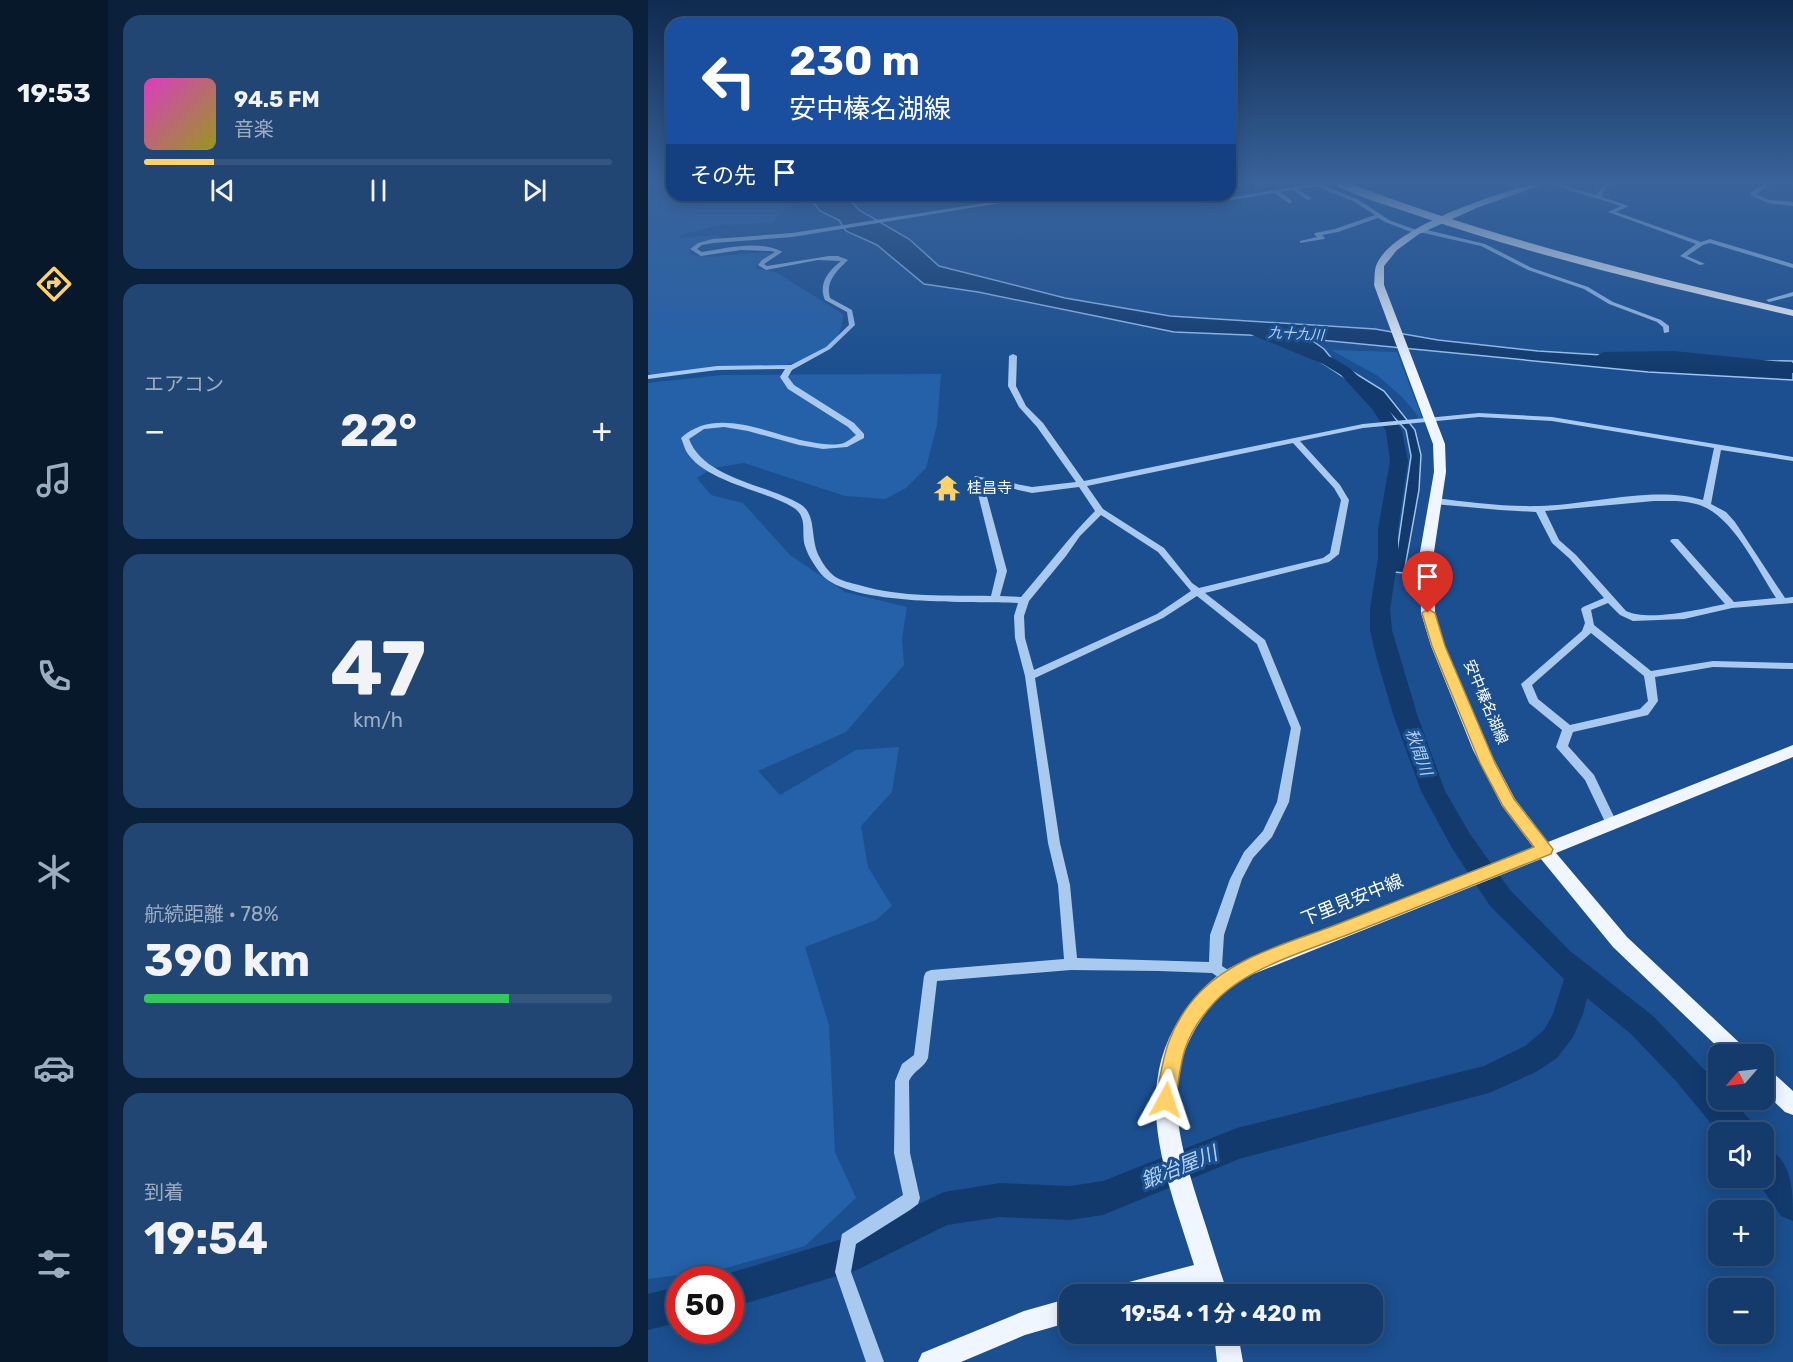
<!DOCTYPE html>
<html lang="ja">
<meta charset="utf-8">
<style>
body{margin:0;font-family:Rubik,"Noto Sans JP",sans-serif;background:#214673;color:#f1f3f6;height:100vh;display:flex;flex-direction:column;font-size:22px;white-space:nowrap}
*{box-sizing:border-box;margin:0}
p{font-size:20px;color:#9dadc1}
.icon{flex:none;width:33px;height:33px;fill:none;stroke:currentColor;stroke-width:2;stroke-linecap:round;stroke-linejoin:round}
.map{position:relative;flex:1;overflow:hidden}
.panel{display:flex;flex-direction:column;gap:15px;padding:15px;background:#0b203b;width:540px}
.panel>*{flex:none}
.top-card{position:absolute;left:18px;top:18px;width:570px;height:183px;border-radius:18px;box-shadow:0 3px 15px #0003,0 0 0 2px #33557e;background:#1a4fa0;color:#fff;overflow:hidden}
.needle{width:39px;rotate:242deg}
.tools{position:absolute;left:1060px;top:1044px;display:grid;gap:12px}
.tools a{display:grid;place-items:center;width:66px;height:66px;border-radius:12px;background:#143b6b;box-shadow:0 3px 15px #0003,0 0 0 2px #33557e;font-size:30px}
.speed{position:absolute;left:18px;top:1266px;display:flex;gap:12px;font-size:30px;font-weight:700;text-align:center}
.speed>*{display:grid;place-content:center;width:78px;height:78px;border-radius:50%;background:#143b6b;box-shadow:0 3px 15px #0003,0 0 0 2px #33557e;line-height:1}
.speed .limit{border:9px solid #d22;background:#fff;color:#111}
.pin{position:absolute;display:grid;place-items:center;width:51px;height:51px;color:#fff;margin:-62px -26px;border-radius:50% 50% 50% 0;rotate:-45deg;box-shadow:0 0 6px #0007}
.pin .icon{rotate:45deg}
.me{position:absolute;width:66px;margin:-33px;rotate:5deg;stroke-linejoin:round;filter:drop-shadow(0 0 4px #0008)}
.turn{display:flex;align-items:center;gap:21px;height:126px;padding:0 24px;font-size:27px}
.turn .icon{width:78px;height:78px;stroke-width:2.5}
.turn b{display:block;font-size:42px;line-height:51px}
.then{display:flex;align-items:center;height:57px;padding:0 24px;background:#0003;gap:12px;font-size:22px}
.big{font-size:45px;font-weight:700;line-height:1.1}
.panel .widget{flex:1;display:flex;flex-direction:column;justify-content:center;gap:9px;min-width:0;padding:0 21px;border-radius:18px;background:#214673}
.panel .dial{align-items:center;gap:0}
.dial b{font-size:78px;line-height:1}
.song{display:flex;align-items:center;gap:18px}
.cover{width:72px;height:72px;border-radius:9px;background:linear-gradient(135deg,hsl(310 70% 55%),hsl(60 70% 35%))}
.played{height:6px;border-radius:3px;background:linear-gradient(90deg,#ffd166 15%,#33557e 15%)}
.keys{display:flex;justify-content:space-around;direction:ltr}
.heat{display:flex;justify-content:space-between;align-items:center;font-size:33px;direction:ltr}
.charge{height:9px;border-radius:4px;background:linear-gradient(90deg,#34c759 78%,#33557e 0)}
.trip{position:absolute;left:411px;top:1284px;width:324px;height:60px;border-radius:18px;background:#143b6b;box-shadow:0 3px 15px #0003,0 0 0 2px #33557e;font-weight:700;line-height:60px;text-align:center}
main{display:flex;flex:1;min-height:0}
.tabs{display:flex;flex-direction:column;width:108px;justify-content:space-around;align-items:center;background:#08182b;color:#9dadc1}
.tabs .icon{width:42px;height:42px}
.tabs .active{color:#ffd166}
.tabs b{font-size:27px;color:#f1f3f6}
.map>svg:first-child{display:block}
</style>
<main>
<nav class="tabs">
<b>19:53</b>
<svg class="icon active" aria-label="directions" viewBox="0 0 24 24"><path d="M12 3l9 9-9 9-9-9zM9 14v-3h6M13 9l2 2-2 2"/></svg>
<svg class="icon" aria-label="music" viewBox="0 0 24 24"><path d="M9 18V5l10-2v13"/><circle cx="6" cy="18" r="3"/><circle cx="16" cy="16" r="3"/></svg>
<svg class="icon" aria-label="phone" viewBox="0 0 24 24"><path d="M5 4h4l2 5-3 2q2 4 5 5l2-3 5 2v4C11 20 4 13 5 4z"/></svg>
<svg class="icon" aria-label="climate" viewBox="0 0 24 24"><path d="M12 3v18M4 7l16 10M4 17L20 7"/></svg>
<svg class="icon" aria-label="car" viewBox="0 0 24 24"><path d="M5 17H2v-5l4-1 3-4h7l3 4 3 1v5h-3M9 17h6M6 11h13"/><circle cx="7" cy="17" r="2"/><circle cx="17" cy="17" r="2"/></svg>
<svg class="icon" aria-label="filters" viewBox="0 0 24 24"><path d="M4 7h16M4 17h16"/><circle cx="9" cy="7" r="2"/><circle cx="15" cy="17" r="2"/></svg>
</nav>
<section class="panel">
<div class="widget">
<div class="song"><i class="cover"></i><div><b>94.5 FM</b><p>音楽</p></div></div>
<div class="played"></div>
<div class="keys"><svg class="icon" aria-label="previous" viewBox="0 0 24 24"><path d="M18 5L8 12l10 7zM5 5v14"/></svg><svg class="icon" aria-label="pause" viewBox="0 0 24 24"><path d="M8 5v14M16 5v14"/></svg><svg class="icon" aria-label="next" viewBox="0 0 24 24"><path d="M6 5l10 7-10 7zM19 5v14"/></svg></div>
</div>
<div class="widget"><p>エアコン</p>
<div class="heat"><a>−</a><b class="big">22°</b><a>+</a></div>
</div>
<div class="widget dial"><b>47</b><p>km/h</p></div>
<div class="widget"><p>航続距離 · 78%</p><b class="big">390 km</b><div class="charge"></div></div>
<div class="widget"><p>到着</p><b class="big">19:54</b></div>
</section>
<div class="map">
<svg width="1145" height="1362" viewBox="0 0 1145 1362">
<rect width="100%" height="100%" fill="#1b4f8f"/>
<path fill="#2461a8" d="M 0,181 L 24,181 L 24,195 L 169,195 L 170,198 L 134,211 L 124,223 L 72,225 L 35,234 L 31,238 L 69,235 L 74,239 L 51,243 L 42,247 L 42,254 C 68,262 98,249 126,254 L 127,257 L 107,266 L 109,269 L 128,272 L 195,314 C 196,346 162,361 134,366 L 4,375 L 0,372 Z
M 683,350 L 749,352 L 774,418 L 769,419 L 770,416 L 755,398 L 730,376 Z
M 293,374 L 289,425 L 278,468 L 258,488 L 237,499 L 197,496 L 96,463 L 65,468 L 49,478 L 63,495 L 95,503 L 142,555 L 197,592 L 259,607 L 254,639 L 256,665 L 198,732 L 110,771 L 132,795 L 208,750 L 251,747 L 244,792 L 213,826 L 220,867 L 244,906 L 228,920 L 157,947 L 181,1025 L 187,1152 L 208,1198 L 157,1246 L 74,1269 L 0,1279 L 0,383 L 73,375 Z"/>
<path fill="#123a6d" stroke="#9cc4f0" stroke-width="1.5" d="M 175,195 L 200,195 L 200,198 L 211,210 L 261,239 L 291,266 L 417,298 L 522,316 L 727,329 L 790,340 L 890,351 L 1033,360 L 1145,361 L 1145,380 L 1000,372 L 662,339 L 676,349 L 684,359 L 736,391 L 767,430 L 773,455 L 771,490 L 756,573 L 746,572 L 763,456 L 758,430 L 729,399 L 676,364 L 625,336 L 526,332 L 330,292 L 276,284 L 229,245 L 198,231 L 191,220 L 172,211 L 166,203 Z"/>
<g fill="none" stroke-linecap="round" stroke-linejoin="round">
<path fill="#123a6d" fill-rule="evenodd" d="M 609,328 L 685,358 L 703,369 L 738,405 L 754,431 L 760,461 L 750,529 L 750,558 L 742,609 L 744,630 L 769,714 L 797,791 L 822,834 L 862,890 L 922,951 L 1005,1016 L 1071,1085 L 1071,1100 L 1084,1100 L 1103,1121 L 1107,1132 L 1071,1133 L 1027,1080 L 983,1034 L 939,998 L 935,1014 L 925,1037 L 909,1058 L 888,1072 L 841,1093 L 591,1159 L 455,1215 L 422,1220 L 352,1217 L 299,1225 L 209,1270 L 82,1308 L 82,1280 L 68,1280 L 69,1277 L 204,1236 L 296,1192 L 352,1183 L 422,1186 L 455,1181 L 589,1128 L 836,1066 L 877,1046 L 896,1030 L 905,1014 L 916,979 L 842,906 L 804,848 L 773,791 L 745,714 L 728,656 L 722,630 L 722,609 L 730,558 L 730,529 L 742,461 L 738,431 L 725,410 L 693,375 L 675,364 L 604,335 L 602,332 L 604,329 Z
M 1026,351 L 1145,363 L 1145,373 L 1026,361 L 955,362 L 947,357 L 955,352 Z
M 1116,1146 C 1145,1160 1145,1190 1145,1221 L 1133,1216 L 1107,1178 L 1116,1178 Z
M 32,1286 L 32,1322 L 0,1330 L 0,1294 Z"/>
<path fill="#a9c9ee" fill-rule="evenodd" d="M 602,181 L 609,181 L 614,185 L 609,186 Z
M 657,181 L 665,181 L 711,200 L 741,220 L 768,230 L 771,228 L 837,244 L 884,268 L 940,287 L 965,302 L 1013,320 L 1021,326 L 1021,332 L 1016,333 L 1015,327 L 1009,322 L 961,304 L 936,289 L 880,270 L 833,246 L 771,232 L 770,233 L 766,233 L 737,222 L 730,218 L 690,232 L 674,235 L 677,238 L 676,239 L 652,243 L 652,241 L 669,237 L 666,234 L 667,233 L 687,229 L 727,215 L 707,202 L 668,186 L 650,189 L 663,198 L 661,201 L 645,190 L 632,192 L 644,201 L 642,204 L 626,193 L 584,200 L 581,198 L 663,184 Z
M 850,181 L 858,181 L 876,189 L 871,190 Z
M 898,181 L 949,195 C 953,187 957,181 967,181 L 957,189 L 954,197 L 981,206 L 968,212 L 1053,242 L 1062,239 L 1145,264 L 1145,268 L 1062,243 L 1055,245 L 1039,256 L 1057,264 L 1052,265 L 1032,256 L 1048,244 L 960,212 L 973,206 L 898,183 Z
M 1119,181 L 1126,181 L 1108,194 L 1121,200 L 1145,202 L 1145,206 L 1120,203 L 1102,195 L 1102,193 Z
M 389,195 L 402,195 L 144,237 L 65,243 L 54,245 L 49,249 L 54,252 C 79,248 109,240 133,251 L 134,252 L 116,264 L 119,266 L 181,256 L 190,256 L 200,260 C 189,271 177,281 182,298 L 204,310 L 207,325 L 182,349 L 144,370 L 140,377 L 146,385 L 206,423 L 216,434 L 216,438 L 199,447 L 175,449 L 151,445 L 100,431 L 76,427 L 56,429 L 41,439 C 56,479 118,484 152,504 C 170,515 161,539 172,558 C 175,564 180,571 186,576 C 193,581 203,583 211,585 C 254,598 299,595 343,596 L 349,571 L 326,478 L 327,476 L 384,487 L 428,482 L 389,427 L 371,407 L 360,386 L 361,356 L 365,354 L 369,356 L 368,386 L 378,406 L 395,423 L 436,481 L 715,424 L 831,413 L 904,417 L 1145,457 L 1145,461 L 1073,450 L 1063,504 L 1078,512 L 1087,522 L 1137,598 L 1145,597 L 1145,603 L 1084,608 L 1036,619 L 985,621 L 972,615 L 960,603 L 943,610 L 946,625 L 1003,671 L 1065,661 L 1145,663 L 1145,669 L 1065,667 L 1007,677 L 1010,701 L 1000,715 L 925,732 L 920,746 L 946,775 L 969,823 L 967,826 L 959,826 L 937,780 L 908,747 L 914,730 L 881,703 L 873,684 L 934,631 L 937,623 L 933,609 L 935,607 L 956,598 L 922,559 L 904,543 L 888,512 L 852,510 L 786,504 L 782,501 L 786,498 C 821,502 856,507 891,506 C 941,505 1007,485 1055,500 L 1066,448 L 904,421 L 831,417 L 715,428 L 652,441 L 692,485 L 701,500 L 691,554 L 681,562 L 557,593 L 617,640 L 653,728 L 641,802 L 624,837 L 605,858 L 594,879 L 576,935 L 574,966 L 586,974 L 588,978 L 586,982 L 581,984 L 564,973 L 511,971 L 423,970 L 289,981 L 280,1058 C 276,1068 266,1070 261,1081 L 262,1153 L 272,1198 L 270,1204 L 262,1210 L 208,1244 L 203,1272 L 236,1362 L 218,1362 L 187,1272 L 194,1234 L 255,1195 L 246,1153 L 247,1081 L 254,1064 L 266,1055 L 276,976 L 278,972 L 283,970 L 416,959 L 410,885 L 400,843 L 377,676 L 367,638 L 366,616 L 370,603 C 328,601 201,607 173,574 C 167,566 160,556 157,546 C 153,533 160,517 146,508 C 117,490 56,482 38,451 C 36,447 35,442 33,438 C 69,405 122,435 163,442 C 173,444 186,446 196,443 C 200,441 204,438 208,435 L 200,427 L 140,389 L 132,377 L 137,369 L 69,370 L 0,379 L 0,375 L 69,366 L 143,365 L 178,347 L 201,325 L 199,312 L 177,300 C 170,284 180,271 193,261 L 170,260 L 118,270 L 110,265 L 114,260 L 127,252 L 123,251 L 93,250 L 53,256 L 42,249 L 50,243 L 65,239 L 144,233 ZM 645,443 L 686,488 L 693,500 L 682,553 L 675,558 L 551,588 L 544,583 L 516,548 L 455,509 L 439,486 ZM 335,482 L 384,493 L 431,487 L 447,511 C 421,537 398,568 373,597 L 352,596 L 359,571 ZM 1006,501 C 1020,501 1035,500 1048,504 C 1084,513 1109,569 1128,598 L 1086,602 L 1030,539 L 1024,539 L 1022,541 L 1024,543 L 1077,604 C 1053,609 1001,622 978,611 L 928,555 L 911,540 L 897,511 ZM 453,515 L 510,552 L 543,591 L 509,614 L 386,670 L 377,638 L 376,616 L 381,601 L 418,556 L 432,536 ZM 549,596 L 609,644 L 643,728 L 629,802 L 615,831 L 596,852 L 582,879 L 562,935 L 561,962 L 429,958 L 422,885 L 412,843 L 387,678 L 515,618 ZM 943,633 L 996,676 L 1000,701 L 992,709 L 922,725 L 890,699 L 884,685 Z
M 1145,292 L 1145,296 L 1121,302 L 1118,300 Z"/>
<path fill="#f0f6ff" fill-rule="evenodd" d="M 893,181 L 906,181 L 831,207 L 771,234 L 749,250 L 736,266 L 736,285 L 797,444 L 798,472 L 786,552 L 787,613 L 797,646 L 841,750 L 867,799 L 900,842 L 1145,745 L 1145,757 L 908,853 L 979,937 L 1097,1048 L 1100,1054 L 1077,1054 L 965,947 L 893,859 L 603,975 C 584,984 567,999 555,1017 C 510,1081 532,1143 553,1211 C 562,1238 570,1266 580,1294 L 556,1294 L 553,1287 L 525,1294 L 469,1294 L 472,1285 L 481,1282 L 546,1265 C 520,1180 479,1090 538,1009 C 552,990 568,973 590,964 L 885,847 L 854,806 L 825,750 L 783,646 L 773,613 L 772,552 L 786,472 L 785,444 L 726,285 C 727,280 726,272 728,266 C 742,226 855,192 893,181 Z
M 1136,181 L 1145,181 L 1145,184 L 1137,183 Z
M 1116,1069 L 1123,1071 L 1145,1091 L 1145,1115 L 1137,1112 L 1116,1092 Z
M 422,1298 L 422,1322 L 377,1335 L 313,1362 L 270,1362 L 274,1353 L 376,1311 Z
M 566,1334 L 590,1334 L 595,1362 L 569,1362 Z"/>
<path fill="#fff" fill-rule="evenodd" d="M 682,181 L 695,181 C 841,237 992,274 1145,310 L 1145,316 C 1019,287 893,258 771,216 C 749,208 698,194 682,181 Z"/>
</g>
<linearGradient id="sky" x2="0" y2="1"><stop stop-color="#0f2b4f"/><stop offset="0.49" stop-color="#39639b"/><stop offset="1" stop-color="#39639b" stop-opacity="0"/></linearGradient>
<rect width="1145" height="372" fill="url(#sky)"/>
<path fill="#ffd166" stroke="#a68842" stroke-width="1.5" d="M 780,609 L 787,613 L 797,646 L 847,763 L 866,799 L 905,849 L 903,854 C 837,880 770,907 704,933 C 659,951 596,968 564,1005 C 535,1037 533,1059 528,1100 L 525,1106 L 518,1109 L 511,1106 L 508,1100 C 515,1056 520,1026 552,992 C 587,956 644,942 690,924 C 756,898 821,873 886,847 L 855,806 L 832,763 L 784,646 L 774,613 Z"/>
<defs>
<g id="temple-bare" transform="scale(2.07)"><path d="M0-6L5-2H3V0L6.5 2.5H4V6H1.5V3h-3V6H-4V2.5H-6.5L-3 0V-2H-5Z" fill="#ffd166" stroke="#1b4f8f" stroke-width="2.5" paint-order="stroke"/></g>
</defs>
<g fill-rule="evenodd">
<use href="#temple-bare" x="299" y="488"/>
</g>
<g text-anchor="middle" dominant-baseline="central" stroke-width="6" stroke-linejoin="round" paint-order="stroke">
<g font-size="14" font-style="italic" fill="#b5d3f5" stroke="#1b4f8f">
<text transform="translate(648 334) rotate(3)">九十九川</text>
</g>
<g font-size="15" fill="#fff" stroke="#1b4f8f" text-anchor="start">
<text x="319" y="488">桂昌寺</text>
</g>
<g font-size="15" fill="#fff" stroke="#1b4f8f">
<text transform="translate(838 702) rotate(67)">安中榛名湖線</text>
</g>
<g font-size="16" font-style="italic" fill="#b5d3f5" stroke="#1b4f8f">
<text transform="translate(771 752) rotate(70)">秋間川</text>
</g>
<g font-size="18" fill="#fff" stroke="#1b4f8f">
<text transform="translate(704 900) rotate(-22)">下里見安中線</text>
</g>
<g font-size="20" font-style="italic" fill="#b5d3f5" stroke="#1b4f8f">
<text transform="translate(531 1167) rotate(-22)">鍛冶屋川</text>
</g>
</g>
</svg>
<div class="tools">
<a><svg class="needle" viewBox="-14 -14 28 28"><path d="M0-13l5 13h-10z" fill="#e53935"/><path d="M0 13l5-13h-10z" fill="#9dadc1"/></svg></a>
<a><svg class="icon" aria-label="sound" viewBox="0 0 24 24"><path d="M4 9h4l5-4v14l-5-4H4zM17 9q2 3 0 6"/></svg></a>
<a>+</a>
<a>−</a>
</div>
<div class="speed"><div class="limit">50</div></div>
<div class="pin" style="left:780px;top:613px;background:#d93025"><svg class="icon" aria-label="arrive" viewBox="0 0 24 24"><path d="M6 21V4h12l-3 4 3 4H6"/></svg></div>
<svg class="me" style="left:518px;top:1100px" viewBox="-20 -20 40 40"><path d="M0-17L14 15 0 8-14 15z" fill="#ffd166" stroke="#fff" stroke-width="4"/></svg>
<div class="trip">19:54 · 1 分 · 420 m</div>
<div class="top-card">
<div class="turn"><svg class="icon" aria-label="left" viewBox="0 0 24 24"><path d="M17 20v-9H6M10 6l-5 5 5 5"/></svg><div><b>230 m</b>安中榛名湖線</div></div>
<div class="then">その先<svg class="icon" aria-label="arrive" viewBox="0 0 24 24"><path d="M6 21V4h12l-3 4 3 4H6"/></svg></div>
</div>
</div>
</main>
